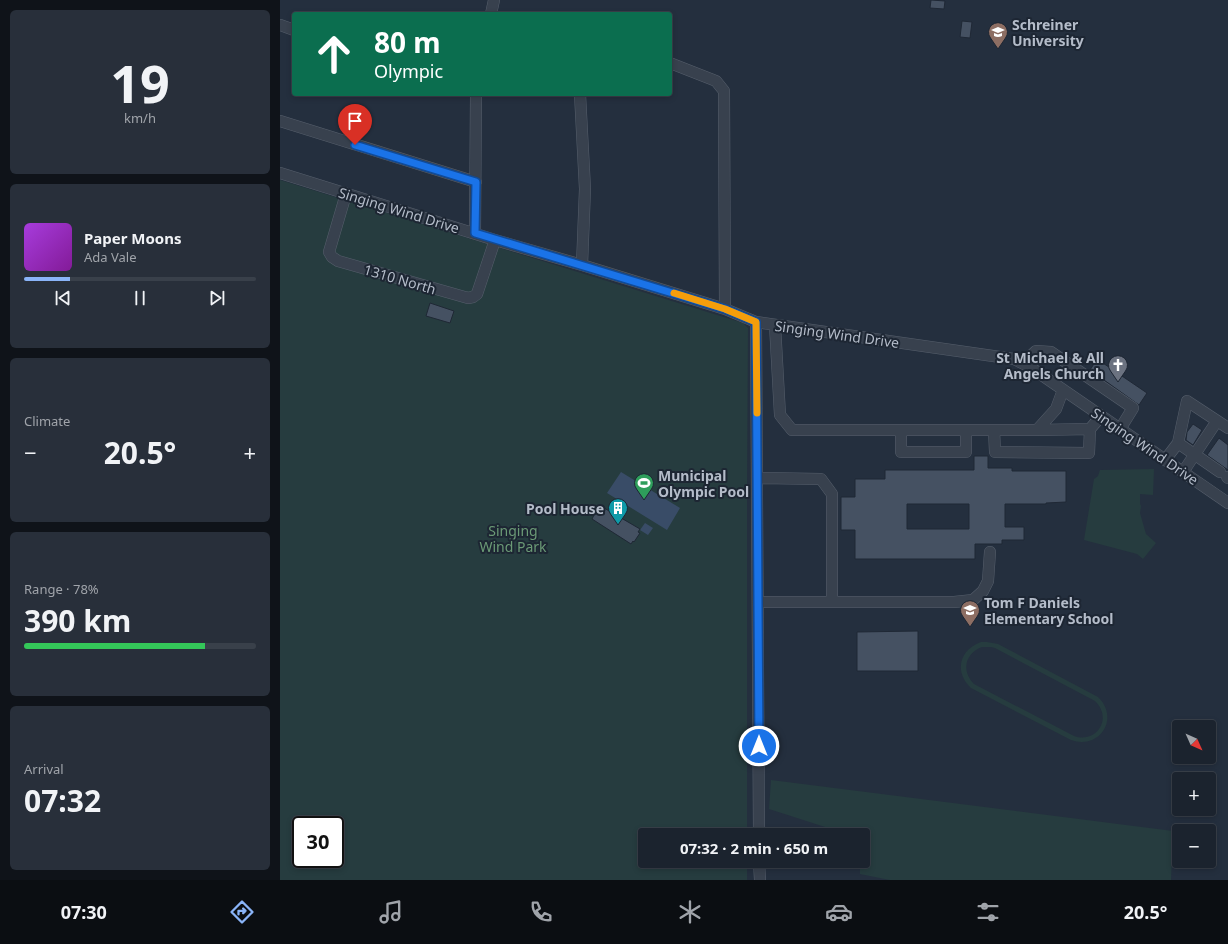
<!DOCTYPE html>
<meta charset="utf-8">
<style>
body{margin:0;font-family:"Noto Sans",sans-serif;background:#282f3a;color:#f1f3f6;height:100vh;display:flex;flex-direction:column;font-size:15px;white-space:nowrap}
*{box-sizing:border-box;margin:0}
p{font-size:13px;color:#a0a4aa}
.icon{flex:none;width:22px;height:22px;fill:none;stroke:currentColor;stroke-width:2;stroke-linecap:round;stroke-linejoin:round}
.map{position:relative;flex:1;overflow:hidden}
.details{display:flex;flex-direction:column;gap:10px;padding:10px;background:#0f1319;width:280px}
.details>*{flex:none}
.banner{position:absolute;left:12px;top:12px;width:380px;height:84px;border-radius:4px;box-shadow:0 2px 6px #0003,0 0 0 1px #39404a;background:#0b6e4f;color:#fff;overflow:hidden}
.needle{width:26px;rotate:135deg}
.buttons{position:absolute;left:892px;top:720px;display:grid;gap:8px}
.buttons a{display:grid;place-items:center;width:44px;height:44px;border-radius:4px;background:#1b232e;box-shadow:0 2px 6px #0003,0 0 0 1px #39404a;font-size:20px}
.speed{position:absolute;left:12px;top:816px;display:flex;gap:8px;font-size:20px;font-weight:700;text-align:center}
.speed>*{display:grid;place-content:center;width:52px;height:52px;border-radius:50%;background:#1b232e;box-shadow:0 2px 6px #0003,0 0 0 1px #39404a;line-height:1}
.speed .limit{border:2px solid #111;border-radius:6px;background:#fff;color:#111}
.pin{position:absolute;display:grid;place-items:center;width:34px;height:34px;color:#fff;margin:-41px -17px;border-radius:50% 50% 50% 0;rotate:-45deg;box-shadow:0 0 4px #0007}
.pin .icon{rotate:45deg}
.me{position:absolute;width:44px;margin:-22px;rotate:0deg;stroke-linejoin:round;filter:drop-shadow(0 0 3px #0008)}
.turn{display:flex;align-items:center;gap:14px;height:84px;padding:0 16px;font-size:18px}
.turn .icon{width:52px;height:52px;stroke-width:2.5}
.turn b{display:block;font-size:28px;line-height:34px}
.big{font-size:30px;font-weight:700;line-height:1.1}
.details .widget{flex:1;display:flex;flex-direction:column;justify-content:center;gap:6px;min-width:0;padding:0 14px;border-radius:6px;background:#282f3a}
.details .dial{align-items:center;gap:0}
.dial b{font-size:52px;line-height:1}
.song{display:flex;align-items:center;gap:12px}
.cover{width:48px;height:48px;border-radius:6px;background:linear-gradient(135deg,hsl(280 70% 55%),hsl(290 70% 35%))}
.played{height:4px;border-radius:2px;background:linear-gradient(90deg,#8ab4f8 20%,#39404a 20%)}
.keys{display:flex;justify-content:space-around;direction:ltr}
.heat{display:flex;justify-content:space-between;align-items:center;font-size:22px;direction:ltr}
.charge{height:6px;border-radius:3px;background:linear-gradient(90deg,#34c759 78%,#39404a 0)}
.trip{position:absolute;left:358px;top:828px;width:232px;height:40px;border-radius:4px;background:#1b232e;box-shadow:0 2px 6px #0003,0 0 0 1px #39404a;font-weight:700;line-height:40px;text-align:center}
.tab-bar{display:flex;height:64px;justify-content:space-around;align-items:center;background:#0b0e12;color:#a0a4aa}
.tab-bar .icon{width:28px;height:28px}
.tab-bar .selected{color:#8ab4f8}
.tab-bar b{font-size:18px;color:#f1f3f6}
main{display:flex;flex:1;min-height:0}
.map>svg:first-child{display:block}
</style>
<main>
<section class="details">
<div class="widget dial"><b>19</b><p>km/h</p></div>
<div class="widget">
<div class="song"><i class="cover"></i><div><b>Paper Moons</b><p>Ada Vale</p></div></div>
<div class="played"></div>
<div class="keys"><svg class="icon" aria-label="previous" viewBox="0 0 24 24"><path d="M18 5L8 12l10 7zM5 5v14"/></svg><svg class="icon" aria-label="pause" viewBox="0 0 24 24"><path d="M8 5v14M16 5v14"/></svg><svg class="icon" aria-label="next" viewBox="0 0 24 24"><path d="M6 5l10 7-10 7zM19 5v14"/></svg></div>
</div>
<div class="widget"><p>Climate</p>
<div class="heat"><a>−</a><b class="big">20.5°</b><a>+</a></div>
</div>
<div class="widget"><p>Range · 78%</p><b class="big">390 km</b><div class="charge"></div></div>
<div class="widget"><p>Arrival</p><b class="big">07:32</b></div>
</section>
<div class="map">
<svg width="948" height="880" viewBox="0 0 948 880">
<rect width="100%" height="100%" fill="#242f3e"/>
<path fill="#263c3f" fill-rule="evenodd" d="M 0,180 L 463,323 L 468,328 L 467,494 L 467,835 L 365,835 L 365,861 L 467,861 L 467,880 L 0,880 ZM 21,825 L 55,825 L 55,859 L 21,859 Z
M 874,469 L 873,495 L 860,494 L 860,504 L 861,506 L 860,513 L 866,534 L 876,543 L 863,559 L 857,554 L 804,540 L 814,479 L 818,476 L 820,470 Z
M 701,642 L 707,642 L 718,644 L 818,697 C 840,718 820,750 791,740 L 691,688 C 674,672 679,650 701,642 ZM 702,647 L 711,647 L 715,648 L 815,701 C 833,718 817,744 794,736 L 694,684 C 681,671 685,653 702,647 Z
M 491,780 L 893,831 L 891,880 L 610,880 L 580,874 L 580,861 L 583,861 L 583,835 L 570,835 L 489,809 Z"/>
<path fill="#394c67" d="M 341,472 L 400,508 L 387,530 L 327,493 Z
M 365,523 L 373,528 L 368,535 L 360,530 Z"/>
<path fill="#455162" stroke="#1f2835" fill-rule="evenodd" d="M 651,0 L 665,1 L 664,9 L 650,8 Z
M 682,21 L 692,22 L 690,38 L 680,37 Z
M 150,303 L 174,311 L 170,323 L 146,316 Z
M 817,359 L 867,393 L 859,405 L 810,370 Z
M 913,424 L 922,430 L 913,445 L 906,440 L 907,432 Z
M 939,438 L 948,445 L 948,470 L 927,455 Z
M 694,456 L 708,456 L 708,468 L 732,468 L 732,471 L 786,471 L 786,502 L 766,503 L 766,504 L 725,504 L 725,527 L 744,527 L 744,540 L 722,540 L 722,544 L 695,544 L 695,559 L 575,559 L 575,530 L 561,530 L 561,497 L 575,497 L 575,479 L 605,479 L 605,470 L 694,470 ZM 627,504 L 689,504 L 689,529 L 627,529 Z
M 319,505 L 360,529 L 358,532 L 360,533 L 354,542 L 353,541 L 351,544 L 312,519 Z
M 638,631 L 638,671 L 577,671 L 577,632 Z"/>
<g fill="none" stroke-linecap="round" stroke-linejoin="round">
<g stroke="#565f6c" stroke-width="12">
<path id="minor" d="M 211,14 L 214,0
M 0,25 L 14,30
M 390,63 L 436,81 L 444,91 L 445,309
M 300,94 L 305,189 L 302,265
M 0,121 L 196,182
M 0,173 L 215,240 L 302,265 L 445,309 L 476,322 L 734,359 L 750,367 L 948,503
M 66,194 L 49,252 L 52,257 L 58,261 L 188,298 L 193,297 L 197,294 L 215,240
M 195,233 L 196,94
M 476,322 L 479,835
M 495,325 L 500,415 L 512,430 L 757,430 L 776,409 L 783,390
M 743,363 L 756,351 L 771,352 L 853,408 L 840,429
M 621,430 L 621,452 L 686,452 L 686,430
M 714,430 L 715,452 L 809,453 L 810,429
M 757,430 L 810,429 L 821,416
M 898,443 L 940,472
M 885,460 L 898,443 L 907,401 L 948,428
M 903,472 L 937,421
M 947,477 L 948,478
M 477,478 L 541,479 L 552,494 L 552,602
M 478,602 L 674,602 L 693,600 L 703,591 L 708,581 L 710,552
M 479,861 L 480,880"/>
</g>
<use href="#minor" stroke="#38414e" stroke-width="11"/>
</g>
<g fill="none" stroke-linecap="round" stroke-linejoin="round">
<g stroke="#114b97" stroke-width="10">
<path id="route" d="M 75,145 L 196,182 L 195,233 L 445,309 L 476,322 L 479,746"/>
</g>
<use href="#route" stroke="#1a73e8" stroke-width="7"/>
<path stroke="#f59e0b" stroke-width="7" d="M 394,293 L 445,309 L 476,322 L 477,413"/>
</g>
<defs>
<g id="university-pin" transform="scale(1)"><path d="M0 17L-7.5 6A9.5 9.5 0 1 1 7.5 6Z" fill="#8d6e63" stroke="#1d2633"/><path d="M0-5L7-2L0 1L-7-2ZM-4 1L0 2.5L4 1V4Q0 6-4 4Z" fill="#fff"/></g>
<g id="church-pin" transform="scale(1)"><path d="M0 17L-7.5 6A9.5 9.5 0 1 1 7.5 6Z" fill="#6b7280" stroke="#1d2633"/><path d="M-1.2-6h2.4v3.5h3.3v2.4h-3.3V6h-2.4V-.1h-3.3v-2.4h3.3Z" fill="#fff"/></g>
<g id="stadium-pin" transform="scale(1)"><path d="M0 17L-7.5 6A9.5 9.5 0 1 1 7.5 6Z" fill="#2e9e5b" stroke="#1d2633"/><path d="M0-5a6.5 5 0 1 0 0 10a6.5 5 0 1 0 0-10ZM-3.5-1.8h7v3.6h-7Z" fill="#fff"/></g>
<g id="building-pin" transform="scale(1)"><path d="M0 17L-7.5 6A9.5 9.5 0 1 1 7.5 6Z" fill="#0f9aa8" stroke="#1d2633"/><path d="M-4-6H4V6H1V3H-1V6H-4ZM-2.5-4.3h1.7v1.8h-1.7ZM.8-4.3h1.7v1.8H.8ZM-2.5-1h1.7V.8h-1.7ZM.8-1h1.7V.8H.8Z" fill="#fff"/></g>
<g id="school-pin" transform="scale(1)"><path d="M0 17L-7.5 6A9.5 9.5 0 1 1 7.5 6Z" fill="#8d6e63" stroke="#1d2633"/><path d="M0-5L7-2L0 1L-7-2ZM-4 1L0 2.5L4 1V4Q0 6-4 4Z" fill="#fff"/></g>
</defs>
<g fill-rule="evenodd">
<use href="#university-pin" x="718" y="32"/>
<use href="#church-pin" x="838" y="365"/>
<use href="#stadium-pin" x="364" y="483"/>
<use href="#building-pin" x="338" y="508"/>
<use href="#school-pin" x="690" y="610"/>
</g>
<g text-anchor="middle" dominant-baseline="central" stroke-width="4" stroke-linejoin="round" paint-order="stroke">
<g font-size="14" font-weight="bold" fill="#b4bcc9" stroke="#1d2633" text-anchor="start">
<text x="732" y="24">Schreiner<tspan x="732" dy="16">University</tspan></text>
<text x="824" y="357" text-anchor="end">St Michael &amp; All<tspan x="824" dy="16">Angels Church</tspan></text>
<text x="378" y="475">Municipal<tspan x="378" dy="16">Olympic Pool</tspan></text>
<text x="324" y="508" text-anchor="end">Pool House</text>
<text x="704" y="602">Tom F Daniels<tspan x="704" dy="16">Elementary School</tspan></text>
</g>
<g font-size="14" fill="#b4bcc9" stroke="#1d2633">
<text transform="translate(119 210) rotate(17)">Singing Wind Drive</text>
<text transform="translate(120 279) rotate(16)">1310 North</text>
<text transform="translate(557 334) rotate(8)">Singing Wind Drive</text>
<text transform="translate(865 446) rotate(34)">Singing Wind Drive</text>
</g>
<g font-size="14" fill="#6b9a76" stroke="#1d2633">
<text x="233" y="530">Singing<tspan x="233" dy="16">Wind Park</tspan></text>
</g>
</g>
</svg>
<div class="buttons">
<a><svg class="needle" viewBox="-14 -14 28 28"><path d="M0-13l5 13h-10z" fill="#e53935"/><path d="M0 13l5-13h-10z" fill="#a0a4aa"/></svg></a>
<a>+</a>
<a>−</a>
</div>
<div class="speed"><div class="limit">30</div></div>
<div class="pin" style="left:75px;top:145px;background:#d93025"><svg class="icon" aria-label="arrive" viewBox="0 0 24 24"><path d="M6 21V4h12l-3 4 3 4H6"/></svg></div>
<svg class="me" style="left:479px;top:746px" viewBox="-20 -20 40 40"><circle r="17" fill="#1a73e8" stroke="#fff" stroke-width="3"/><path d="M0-11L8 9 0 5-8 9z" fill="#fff"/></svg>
<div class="trip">07:32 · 2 min · 650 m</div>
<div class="banner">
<div class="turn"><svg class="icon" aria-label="ahead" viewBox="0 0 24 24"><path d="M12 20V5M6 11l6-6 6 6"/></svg><div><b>80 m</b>Olympic</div></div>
</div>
</div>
</main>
<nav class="tab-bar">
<b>07:30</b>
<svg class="icon selected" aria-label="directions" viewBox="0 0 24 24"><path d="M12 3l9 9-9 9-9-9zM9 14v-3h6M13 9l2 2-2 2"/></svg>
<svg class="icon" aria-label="music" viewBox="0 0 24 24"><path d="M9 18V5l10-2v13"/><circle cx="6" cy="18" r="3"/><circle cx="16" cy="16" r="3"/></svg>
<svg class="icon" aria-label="phone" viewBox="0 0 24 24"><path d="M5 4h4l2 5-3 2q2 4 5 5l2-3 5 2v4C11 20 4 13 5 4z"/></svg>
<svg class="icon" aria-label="climate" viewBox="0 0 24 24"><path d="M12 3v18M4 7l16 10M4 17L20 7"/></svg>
<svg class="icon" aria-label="car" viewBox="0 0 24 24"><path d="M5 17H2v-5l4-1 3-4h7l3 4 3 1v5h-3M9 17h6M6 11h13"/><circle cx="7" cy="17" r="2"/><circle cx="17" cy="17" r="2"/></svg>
<svg class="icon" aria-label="filters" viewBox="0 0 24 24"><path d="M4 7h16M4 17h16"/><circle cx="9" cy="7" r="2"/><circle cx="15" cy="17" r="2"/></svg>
<b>20.5°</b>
</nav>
